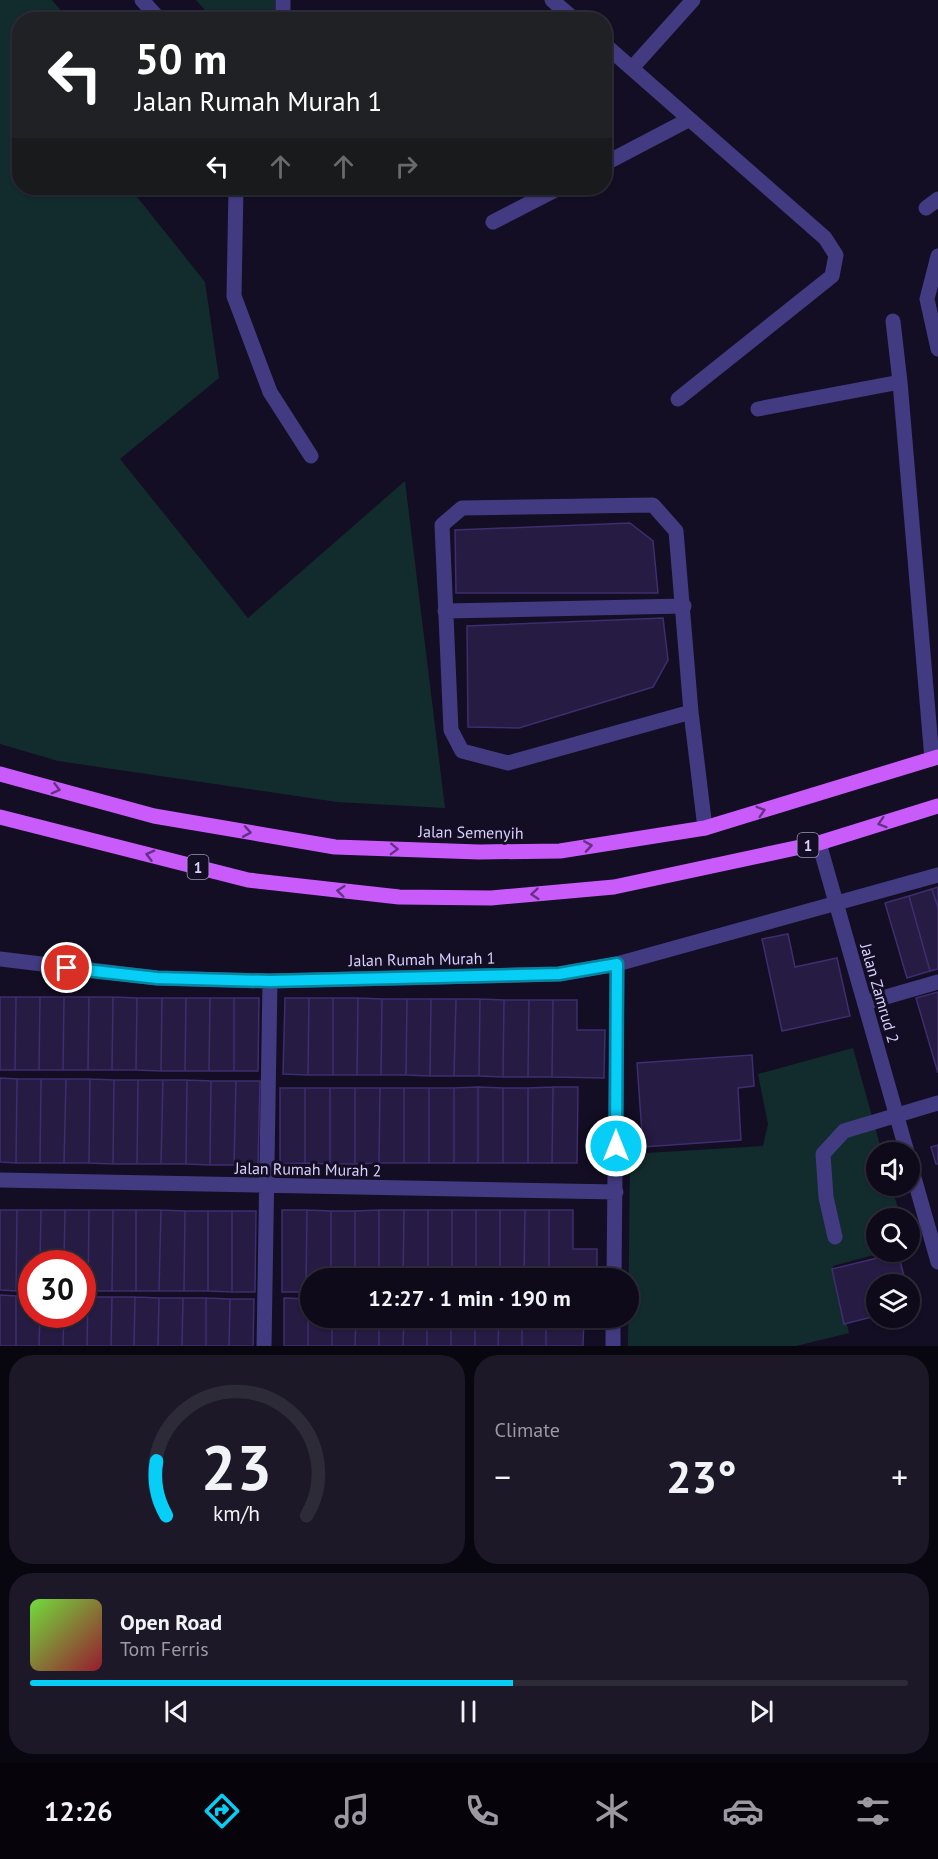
<!DOCTYPE html>
<meta charset="utf-8">
<style>
body{margin:0;font-family:"PT Sans",sans-serif;background:#1c1827;color:#f1f3f6;height:100vh;display:flex;flex-direction:column;font-size:22px;white-space:nowrap}
*{box-sizing:border-box;margin:0}
p{font-size:20px;color:#9b9aa2}
.icon{flex:none;width:33px;height:33px;fill:none;stroke:currentColor;stroke-width:2;stroke-linecap:round;stroke-linejoin:round}
.map{position:relative;height:1346px;overflow:hidden}
.details{display:flex;flex-direction:column;gap:9px;padding:9px;background:#08060e;flex:1}
.details>*{flex:none}
.top-card{position:absolute;left:12px;top:12px;width:600px;height:183px;border-radius:24px;box-shadow:0 2px 4px #0004,0 0 0 2px #2e2b39;background:#202124;color:#fff;overflow:hidden}
.buttons{position:absolute;left:866px;top:1142px;display:grid;gap:12px}
.buttons a{display:grid;place-items:center;width:54px;height:54px;border-radius:50%;background:#0e0a1a;box-shadow:0 2px 4px #0004,0 0 0 2px #2e2b39;font-size:30px}
.speed{position:absolute;left:18px;top:1250px;display:flex;gap:12px;font-size:30px;font-weight:700;text-align:center}
.speed>*{display:grid;place-content:center;width:78px;height:78px;border-radius:50%;background:#0e0a1a;box-shadow:0 2px 4px #0004,0 0 0 2px #2e2b39;line-height:1}
.speed .limit{border:9px solid #d22;background:#fff;color:#111}
.pin{position:absolute;display:grid;place-items:center;width:51px;height:51px;color:#fff;margin:-26px;border:3px solid #fff;border-radius:50%;box-shadow:0 2px 6px #0007}
.me{position:absolute;width:66px;margin:-33px;rotate:0deg;stroke-linejoin:round;filter:drop-shadow(0 0 4px #0008)}
.turn{display:flex;align-items:center;gap:21px;height:126px;padding:0 24px;font-size:27px}
.turn .icon{width:78px;height:78px;stroke-width:2.5}
.turn b{display:block;font-size:42px;line-height:51px}
.lanes{display:flex;align-items:center;height:57px;padding:0 24px;background:#0003;justify-content:center;gap:30px;direction:ltr}
.lanes .off{opacity:.35}
.big{font-size:45px;font-weight:800;line-height:1.1}
.details .tile{flex:1;display:flex;flex-direction:column;justify-content:center;gap:9px;min-width:0;padding:0 21px;border-radius:24px;background:#1c1827}
.details .dial{align-items:center;gap:0}
.dial svg{height:156px;overflow:visible;fill:none;stroke:#2e2b39;stroke-width:7;stroke-linecap:round;text-anchor:middle}
.dial text{fill:#f1f3f6;stroke:none}
.song{display:flex;align-items:center;gap:18px}
.cover{width:72px;height:72px;border-radius:9px;background:linear-gradient(135deg,hsl(100 70% 55%),hsl(350 70% 35%))}
.played{height:6px;border-radius:3px;background:linear-gradient(90deg,#06cef6 55%,#2e2b39 55%)}
.keys{display:flex;justify-content:space-around;direction:ltr}
.heat{display:flex;justify-content:space-between;align-items:center;font-size:33px;direction:ltr}
.details .tiles{flex:1;display:grid;gap:9px;grid-template-columns:1fr 1fr}
.tile:last-child{grid-column:span 2}
.trip{position:absolute;left:300px;top:1268px;width:339px;height:60px;border-radius:30px;background:#0e0a1a;box-shadow:0 2px 4px #0004,0 0 0 2px #2e2b39;font-weight:800;line-height:60px;text-align:center}
.menu{display:flex;height:96px;justify-content:space-around;align-items:center;background:#06040a;color:#9b9aa2}
.menu .icon{width:42px;height:42px}
.menu .on{color:#06cef6}
.menu b{font-size:27px;color:#f1f3f6}
.map>svg:first-child{display:block}
</style>
<div class="map">
<svg width="938" height="1346" viewBox="0 0 938 1346">
<rect width="100%" height="100%" fill="#130e23"/>
<path fill="#122c2d" d="M 0,0 L 52,0 L 68,19 L 20,20 L 20,188 L 130,188 L 205,282 L 219,378 L 120,459 L 248,618 L 405,481 L 445,808 L 337,802 L 58,761 L 0,744 Z
M 196,0 L 275,0 L 275,19 L 213,19 Z
M 853,1048 L 882,1152 L 876,1152 L 876,1185 L 891,1185 L 901,1218 L 876,1218 L 876,1251 L 889,1251 L 833,1266 L 849,1333 L 796,1346 L 628,1346 L 630,1154 L 763,1146 L 768,1124 L 758,1074 Z"/>
<path fill="#261b43" stroke="#3f2d6f" stroke-width="1.5" d="M 630,523 L 653,541 L 658,593 L 456,593 L 455,530 Z
M 663,618 L 668,660 L 653,687 L 519,728 L 468,727 L 467,626 Z
M 938,887 L 938,908 L 932,889 Z
M 932,889 L 938,908 L 938,969 L 930,971 L 909,896 Z
M 909,896 L 930,971 L 907,978 L 885,903 Z
M 788,934 L 795,967 L 837,958 L 850,1016 L 782,1031 L 762,939 Z
M 938,992 L 938,1073 L 916,998 Z
M 0,997 L 16,997 L 15,1070 L 0,1070 Z
M 16,997 L 40,997 L 39,1070 L 15,1070 Z
M 40,997 L 64,997 L 63,1070 L 39,1070 Z
M 64,997 L 89,997 L 88,1070 L 63,1070 Z
M 89,997 L 113,997 L 112,1070 L 88,1070 Z
M 113,997 L 137,998 L 136,1070 L 112,1070 Z
M 137,998 L 162,998 L 161,1071 L 136,1070 Z
M 162,998 L 186,998 L 185,1071 L 161,1071 Z
M 186,998 L 210,998 L 209,1071 L 185,1071 Z
M 210,998 L 234,998 L 234,1071 L 209,1071 Z
M 234,998 L 259,998 L 258,1071 L 234,1071 Z
M 285,998 L 309,998 L 308,1075 L 283,1074 Z
M 309,998 L 333,998 L 333,1075 L 308,1075 Z
M 333,998 L 358,998 L 357,1075 L 333,1075 Z
M 358,998 L 382,999 L 381,1075 L 357,1075 Z
M 382,999 L 407,999 L 406,1075 L 381,1075 Z
M 407,999 L 431,999 L 430,1076 L 406,1075 Z
M 431,999 L 456,999 L 454,1076 L 430,1076 Z
M 456,999 L 480,999 L 479,1076 L 454,1076 Z
M 480,999 L 504,1000 L 503,1077 L 479,1076 Z
M 504,1000 L 529,1000 L 528,1077 L 503,1077 Z
M 529,1000 L 553,1000 L 552,1077 L 528,1077 Z
M 553,1000 L 577,1000 L 577,1030 L 605,1030 L 604,1078 L 552,1077 Z
M 752,1055 L 754,1086 L 738,1088 L 741,1140 L 643,1147 L 637,1063 Z
M 0,1078 L 17,1079 L 16,1163 L 0,1162 Z
M 17,1079 L 41,1079 L 40,1163 L 16,1163 Z
M 41,1079 L 66,1079 L 64,1163 L 40,1163 Z
M 66,1079 L 90,1079 L 89,1163 L 64,1163 Z
M 90,1079 L 114,1080 L 113,1164 L 89,1163 Z
M 114,1080 L 138,1080 L 137,1164 L 113,1164 Z
M 138,1080 L 163,1080 L 161,1164 L 137,1164 Z
M 163,1080 L 187,1080 L 186,1164 L 161,1164 Z
M 187,1080 L 211,1081 L 210,1165 L 186,1164 Z
M 211,1081 L 236,1081 L 234,1165 L 210,1165 Z
M 236,1081 L 260,1081 L 258,1165 L 234,1165 Z
M 478,1087 L 503,1088 L 503,1163 L 478,1163 Z
M 478,1087 L 478,1163 L 454,1163 L 454,1088 Z
M 553,1087 L 578,1087 L 577,1163 L 552,1163 Z
M 553,1087 L 552,1163 L 528,1163 L 528,1088 Z
M 280,1088 L 305,1088 L 305,1163 L 280,1164 Z
M 305,1088 L 330,1088 L 330,1164 L 305,1163 Z
M 330,1088 L 355,1088 L 355,1164 L 330,1164 Z
M 355,1088 L 380,1088 L 379,1163 L 355,1164 Z
M 380,1088 L 404,1088 L 404,1163 L 379,1163 Z
M 404,1088 L 429,1088 L 429,1163 L 404,1163 Z
M 429,1088 L 454,1088 L 454,1163 L 429,1163 Z
M 503,1088 L 528,1088 L 528,1163 L 503,1163 Z
M 938,1145 L 938,1164 L 936,1164 L 931,1147 Z
M 0,1210 L 17,1210 L 16,1291 L 0,1290 Z
M 17,1210 L 41,1210 L 40,1263 L 32,1263 L 32,1291 L 16,1291 Z
M 41,1210 L 65,1210 L 64,1263 L 40,1263 Z
M 65,1210 L 89,1210 L 88,1291 L 82,1291 L 82,1263 L 64,1263 Z
M 89,1210 L 113,1210 L 112,1291 L 88,1291 Z
M 113,1210 L 136,1210 L 136,1291 L 112,1291 Z
M 136,1210 L 161,1210 L 159,1291 L 136,1291 Z
M 161,1210 L 185,1211 L 184,1291 L 159,1291 Z
M 282,1210 L 307,1210 L 306,1292 L 282,1292 Z
M 307,1210 L 331,1211 L 331,1278 L 310,1278 L 310,1292 L 306,1292 Z
M 379,1210 L 379,1278 L 355,1278 L 355,1211 Z
M 379,1210 L 404,1210 L 403,1278 L 379,1278 Z
M 404,1210 L 428,1210 L 428,1278 L 403,1278 Z
M 428,1210 L 452,1210 L 452,1278 L 428,1278 Z
M 452,1210 L 476,1210 L 476,1278 L 452,1278 Z
M 476,1210 L 500,1210 L 500,1278 L 476,1278 Z
M 500,1210 L 525,1210 L 524,1278 L 500,1278 Z
M 525,1210 L 549,1210 L 549,1278 L 524,1278 Z
M 549,1210 L 573,1210 L 573,1249 L 597,1249 L 597,1278 L 549,1278 Z
M 185,1211 L 208,1211 L 208,1291 L 184,1291 Z
M 208,1211 L 232,1211 L 232,1292 L 208,1291 Z
M 232,1211 L 256,1211 L 255,1292 L 232,1292 Z
M 331,1211 L 355,1211 L 355,1278 L 331,1278 Z
M 898,1253 L 906,1284 L 876,1284 L 876,1300 L 873,1300 L 876,1316 L 844,1324 L 832,1269 Z
M 0,1295 L 16,1296 L 16,1346 L 0,1346 Z
M 16,1296 L 32,1296 L 32,1314 L 40,1314 L 39,1346 L 16,1346 Z
M 82,1296 L 88,1297 L 87,1346 L 63,1346 L 64,1314 L 82,1314 Z
M 88,1297 L 112,1297 L 111,1346 L 87,1346 Z
M 112,1297 L 135,1297 L 134,1346 L 111,1346 Z
M 135,1297 L 159,1298 L 158,1346 L 134,1346 Z
M 159,1298 L 183,1298 L 182,1346 L 158,1346 Z
M 183,1298 L 206,1298 L 206,1346 L 182,1346 Z
M 206,1298 L 230,1299 L 229,1346 L 206,1346 Z
M 284,1298 L 308,1299 L 308,1346 L 284,1346 Z
M 230,1299 L 254,1299 L 253,1346 L 229,1346 Z
M 308,1299 L 310,1299 L 310,1317 L 332,1317 L 332,1346 L 308,1346 Z
M 40,1314 L 64,1314 L 63,1346 L 39,1346 Z
M 332,1317 L 356,1317 L 355,1346 L 332,1346 Z
M 356,1317 L 379,1317 L 379,1346 L 355,1346 Z
M 379,1317 L 404,1317 L 403,1346 L 379,1346 Z
M 404,1317 L 427,1317 L 427,1346 L 403,1346 Z
M 427,1317 L 451,1317 L 451,1346 L 427,1346 Z
M 451,1317 L 475,1317 L 475,1346 L 451,1346 Z
M 475,1317 L 499,1317 L 498,1346 L 475,1346 Z
M 499,1317 L 522,1317 L 522,1346 L 498,1346 Z
M 522,1317 L 546,1317 L 546,1346 L 522,1346 Z
M 546,1317 L 584,1317 L 583,1346 L 546,1346 Z"/>
<g fill="none" stroke-linecap="round" stroke-linejoin="round">
<path stroke="#423b81" stroke-width="15" d="M 142,0 L 160,20
M 283,0 L 283,20
M 552,0 L 575,20
M 604,44 L 825,238 L 836,255 L 832,276 L 678,399
M 632,68 L 693,0
M 604,164 L 688,120
M 236,188 L 234,296 L 270,392 L 311,456
M 926,208 L 938,199
M 493,222 L 559,188
M 938,256 L 927,299 L 938,349
M 893,321 L 900,382 L 932,759
M 758,409 L 900,382
M 445,611 L 684,606
M 691,712 L 508,763 L 462,751 L 451,730 L 442,525 L 462,508 L 653,505 L 676,531 L 691,712 L 705,828
M 819,843 L 907,1152
M 0,959 L 157,978 L 270,981 L 559,974 L 617,964 L 938,875
M 865,1003 L 938,982
M 909,1160 L 938,1262
M 0,1180 L 616,1192
M 835,1237 L 826,1197 L 823,1154 L 844,1131 L 938,1103
M 614,1278 L 617,964
M 264,1346 L 270,981
M 613,1346 L 613,1317"/>
<path stroke="#ca5bfb" stroke-width="15" d="M 0,774 L 154,816 L 335,847 L 479,852 L 560,851 L 705,828 L 938,757
M 0,817 L 248,880 L 399,897 L 491,898 L 614,887 L 819,843 L 938,806"/>
</g>
<defs><path id="oneway-chevron" d="M-2-3.5L2.5 0L-2 3.5" fill="none" stroke-width="1.6" stroke-linecap="round" stroke-linejoin="round" transform="scale(1.5)"/></defs>
<g stroke="#653184">
<use href="#oneway-chevron" transform="translate(56 789) rotate(15)"/>
<use href="#oneway-chevron" transform="translate(761 811) rotate(-17)"/>
<use href="#oneway-chevron" transform="translate(882 823) rotate(163)"/>
<use href="#oneway-chevron" transform="translate(247 832) rotate(10)"/>
<use href="#oneway-chevron" transform="translate(588 846) rotate(-9)"/>
<use href="#oneway-chevron" transform="translate(394 849) rotate(2)"/>
<use href="#oneway-chevron" transform="translate(150 855) rotate(-165)"/>
<use href="#oneway-chevron" transform="translate(341 891) rotate(-174)"/>
<use href="#oneway-chevron" transform="translate(535 894) rotate(175)"/>
</g>
<g fill="none" stroke-linecap="round" stroke-linejoin="round">
<g stroke="#0486a0" stroke-width="15">
<path id="route" d="M 67,968 L 157,978 L 270,981 L 559,974 L 617,964 L 616,1146"/>
</g>
<use href="#route" stroke="#06cef6" stroke-width="10"/>
</g>
<g text-anchor="middle" dominant-baseline="central" stroke-width="6" stroke-linejoin="round" paint-order="stroke">
<g fill="#130e23" stroke="#9e96bc" stroke-width="1.5">
<rect x="797.5" y="833" width="21" height="24" rx="4.5"/>
<rect x="187.5" y="855" width="21" height="24" rx="4.5"/>
</g>
<g font-size="15" font-weight="bold" fill="#d9d1fe">
<text x="808" y="845">1</text>
<text x="198" y="867">1</text>
</g>
<g font-size="16" fill="#d9d1fe" stroke="#130e23">
<text transform="translate(471 832) rotate(1)">Jalan Semenyih</text>
<text transform="translate(422 959) rotate(-1)">Jalan Rumah Murah 1</text>
<text transform="translate(880 993) rotate(74)">Jalan Zamrud 2</text>
<text transform="translate(308 1169) rotate(1)">Jalan Rumah Murah 2</text>
</g>
</g>
</svg>
<div class="buttons">
<a><svg class="icon" aria-label="sound" viewBox="0 0 24 24"><path d="M4 9h4l5-4v14l-5-4H4zM17 9q2 3 0 6"/></svg></a>
<a><svg class="icon" aria-label="search" viewBox="0 0 24 24"><circle cx="10" cy="10" r="6"/><path d="M15 15l6 6"/></svg></a>
<a><svg class="icon" aria-label="layers" viewBox="0 0 24 24"><path d="M12 4l9 5-9 5-9-5zM3 14l9 5 9-5"/></svg></a>
</div>
<div class="speed"><div class="limit">30</div></div>
<div class="pin" style="left:67px;top:968px;background:#d93025"><svg class="icon" aria-label="arrive" viewBox="0 0 24 24"><path d="M6 21V4h12l-3 4 3 4H6"/></svg></div>
<svg class="me" style="left:616px;top:1146px" viewBox="-20 -20 40 40"><circle r="17" fill="#06cef6" stroke="#fff" stroke-width="3"/><path d="M0-11L8 9 0 5-8 9z" fill="#fff"/></svg>
<div class="trip">12:27 · 1 min · 190 m</div>
<div class="top-card">
<div class="turn"><svg class="icon" aria-label="left" viewBox="0 0 24 24"><path d="M17 20v-9H6M10 6l-5 5 5 5"/></svg><div><b>50 m</b>Jalan Rumah Murah 1</div></div>
<div class="lanes"><svg class="icon" aria-label="left" viewBox="0 0 24 24"><path d="M17 20v-9H6M10 6l-5 5 5 5"/></svg><svg class="icon off" aria-label="ahead" viewBox="0 0 24 24"><path d="M12 20V5M6 11l6-6 6 6"/></svg><svg class="icon off" aria-label="ahead" viewBox="0 0 24 24"><path d="M12 20V5M6 11l6-6 6 6"/></svg><svg class="icon off" aria-label="right" viewBox="0 0 24 24"><path d="M7 20v-9h11M14 6l5 5-5 5"/></svg></div>
</div>
</div>
<section class="details">
<div class="tiles">
<div class="tile dial"><svg viewBox="0 0 100 80">
<path d="M14 69A42 42 0 1 1 86 69"/>
<path d="M14 69A42 42 0 0 1 9 41" stroke="#06cef6"/>
<text x="50" y="56" font-size="32" font-weight="700">23</text>
<text x="50" y="72" font-size="11">km/h</text>
</svg></div>
<div class="tile"><p>Climate</p>
<div class="heat"><a>−</a><b class="big">23°</b><a>+</a></div>
</div>
<div class="tile">
<div class="song"><i class="cover"></i><div><b>Open Road</b><p>Tom Ferris</p></div></div>
<div class="played"></div>
<div class="keys"><svg class="icon" aria-label="previous" viewBox="0 0 24 24"><path d="M18 5L8 12l10 7zM5 5v14"/></svg><svg class="icon" aria-label="pause" viewBox="0 0 24 24"><path d="M8 5v14M16 5v14"/></svg><svg class="icon" aria-label="next" viewBox="0 0 24 24"><path d="M6 5l10 7-10 7zM19 5v14"/></svg></div>
</div>
</div>
</section>
<nav class="menu">
<b>12:26</b>
<svg class="icon on" aria-label="directions" viewBox="0 0 24 24"><path d="M12 3l9 9-9 9-9-9zM9 14v-3h6M13 9l2 2-2 2"/></svg>
<svg class="icon" aria-label="music" viewBox="0 0 24 24"><path d="M9 18V5l10-2v13"/><circle cx="6" cy="18" r="3"/><circle cx="16" cy="16" r="3"/></svg>
<svg class="icon" aria-label="phone" viewBox="0 0 24 24"><path d="M5 4h4l2 5-3 2q2 4 5 5l2-3 5 2v4C11 20 4 13 5 4z"/></svg>
<svg class="icon" aria-label="climate" viewBox="0 0 24 24"><path d="M12 3v18M4 7l16 10M4 17L20 7"/></svg>
<svg class="icon" aria-label="car" viewBox="0 0 24 24"><path d="M5 17H2v-5l4-1 3-4h7l3 4 3 1v5h-3M9 17h6M6 11h13"/><circle cx="7" cy="17" r="2"/><circle cx="17" cy="17" r="2"/></svg>
<svg class="icon" aria-label="filters" viewBox="0 0 24 24"><path d="M4 7h16M4 17h16"/><circle cx="9" cy="7" r="2"/><circle cx="15" cy="17" r="2"/></svg>
</nav>
